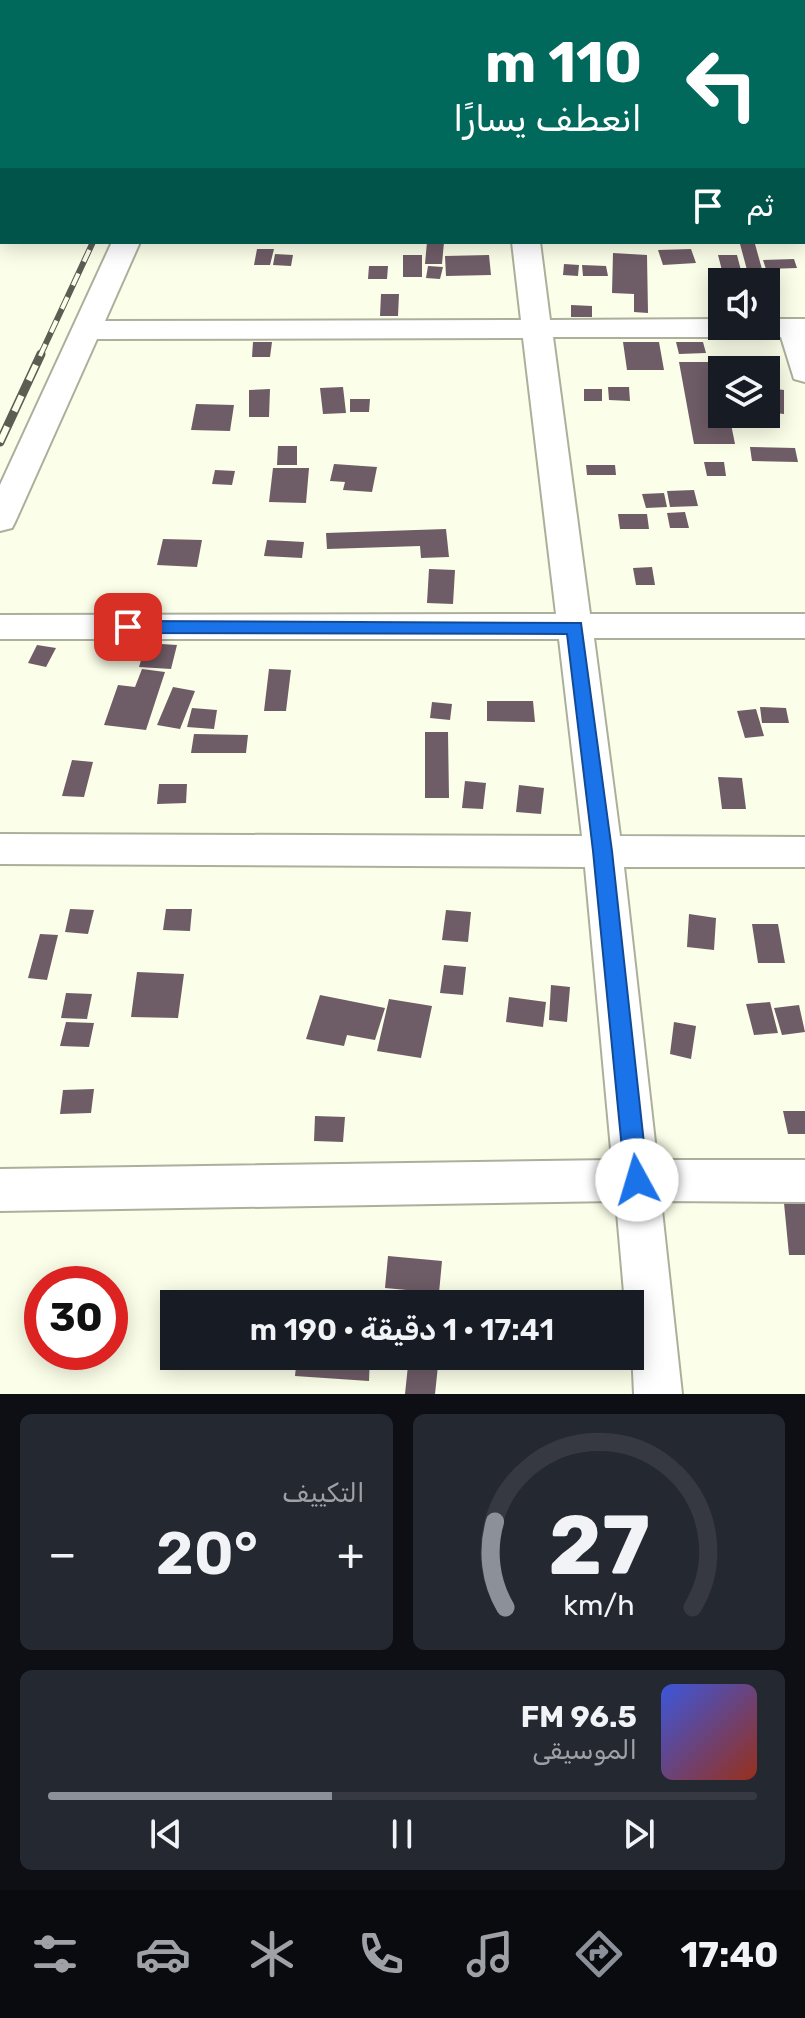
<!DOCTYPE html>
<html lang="ar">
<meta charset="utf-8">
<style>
body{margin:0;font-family:Rubik,Cairo,sans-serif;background:#242831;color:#f1f3f6;direction:rtl;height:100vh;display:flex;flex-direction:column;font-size:30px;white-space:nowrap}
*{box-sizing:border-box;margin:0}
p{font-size:26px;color:#9ea1a6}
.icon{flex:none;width:44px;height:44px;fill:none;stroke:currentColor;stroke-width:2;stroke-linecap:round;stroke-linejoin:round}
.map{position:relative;height:1394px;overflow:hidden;direction:ltr}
.drawer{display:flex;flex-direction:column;gap:20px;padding:20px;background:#0d0f14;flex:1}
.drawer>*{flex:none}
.guide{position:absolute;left:0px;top:0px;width:806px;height:244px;box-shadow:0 4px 20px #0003;direction:rtl;background:#00695c;color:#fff;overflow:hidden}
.fabs{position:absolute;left:708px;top:268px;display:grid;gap:16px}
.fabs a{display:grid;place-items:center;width:72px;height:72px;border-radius:0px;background:#171b24;box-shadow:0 4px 20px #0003;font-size:40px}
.speed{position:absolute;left:24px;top:1266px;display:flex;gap:16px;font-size:40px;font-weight:700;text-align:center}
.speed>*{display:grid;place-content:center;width:104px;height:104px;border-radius:50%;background:#171b24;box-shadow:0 4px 20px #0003;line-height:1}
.speed .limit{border:12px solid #d22;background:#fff;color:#111}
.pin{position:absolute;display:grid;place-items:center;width:68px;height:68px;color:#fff;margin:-34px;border-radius:16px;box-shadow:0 4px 12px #0006}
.me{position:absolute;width:88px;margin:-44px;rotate:354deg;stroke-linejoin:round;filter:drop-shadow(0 0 6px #0008)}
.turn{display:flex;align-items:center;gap:28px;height:168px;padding:0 32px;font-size:36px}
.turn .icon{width:104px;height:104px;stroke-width:2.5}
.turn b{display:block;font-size:56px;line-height:68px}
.then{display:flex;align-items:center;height:76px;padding:0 32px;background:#0003;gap:16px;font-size:30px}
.big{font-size:60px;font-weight:600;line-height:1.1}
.drawer .card{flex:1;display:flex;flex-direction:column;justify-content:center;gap:12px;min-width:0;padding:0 28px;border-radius:12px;background:#242831}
.drawer .dial{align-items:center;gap:0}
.dial svg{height:208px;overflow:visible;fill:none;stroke:#363941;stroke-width:7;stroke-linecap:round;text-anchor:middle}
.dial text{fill:#f1f3f6;stroke:none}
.song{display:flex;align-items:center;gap:24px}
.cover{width:96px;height:96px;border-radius:12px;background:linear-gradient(135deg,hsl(230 70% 55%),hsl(10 70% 35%))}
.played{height:8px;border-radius:4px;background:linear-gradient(90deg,#8c9099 40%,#363941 40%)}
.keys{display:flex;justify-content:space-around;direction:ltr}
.heat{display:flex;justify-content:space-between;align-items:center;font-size:44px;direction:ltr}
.drawer .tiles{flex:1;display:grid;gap:20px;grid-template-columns:1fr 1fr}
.card:last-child{grid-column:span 2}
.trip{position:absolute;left:160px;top:1290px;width:484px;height:80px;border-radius:0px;background:#171b24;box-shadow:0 4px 20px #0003;font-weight:600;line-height:80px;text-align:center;direction:rtl}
.tab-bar{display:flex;height:128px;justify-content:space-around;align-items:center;background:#090b0e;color:#9ea1a6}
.tab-bar .icon{width:56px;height:56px}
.tab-bar .on{color:#8c9099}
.tab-bar b{font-size:36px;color:#f1f3f6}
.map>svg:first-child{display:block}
</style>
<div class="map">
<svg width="805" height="1394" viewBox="0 0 805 1394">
<rect width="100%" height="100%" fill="#fbfee8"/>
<path fill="#6e5c66" d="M 427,242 L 444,242 L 442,264 L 425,264 Z
M 740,244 L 755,244 L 765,280 L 750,281 Z
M 257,249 L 274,249 L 270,265 L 254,265 Z
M 691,249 L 696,263 L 663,265 L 658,250 Z
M 613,253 L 647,255 L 648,313 L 634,312 L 634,294 L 612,293 Z
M 275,254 L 293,255 L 291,266 L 273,265 Z
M 403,255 L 422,255 L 422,277 L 403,277 Z
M 489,255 L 491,275 L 446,276 L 445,256 Z
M 718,255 L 737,255 L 744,282 L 725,282 Z
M 794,259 L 797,268 L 766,269 L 763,260 Z
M 564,264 L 579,265 L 578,276 L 563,275 Z
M 582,265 L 606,266 L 608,276 L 583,276 Z
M 369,266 L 388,266 L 387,279 L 368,279 Z
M 428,266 L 443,267 L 440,279 L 426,278 Z
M 381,294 L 399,294 L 398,316 L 380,316 Z
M 571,305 L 592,306 L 592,317 L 571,317 Z
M 253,342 L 272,342 L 270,357 L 252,357 Z
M 623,342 L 659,342 L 664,370 L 627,370 Z
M 676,342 L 703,342 L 706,353 L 679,354 Z
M 679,362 L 719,362 L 722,414 L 729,414 L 735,444 L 694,444 Z
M 343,387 L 346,413 L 323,414 L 320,388 Z
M 608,387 L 629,387 L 630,401 L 609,400 Z
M 766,388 L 784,390 L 784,414 L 766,412 Z
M 270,389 L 269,417 L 249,417 L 249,390 Z
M 584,389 L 602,389 L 602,401 L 584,401 Z
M 350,399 L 370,399 L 369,412 L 350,412 Z
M 196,404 L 234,405 L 230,431 L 191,430 Z
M 278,446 L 297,446 L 297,465 L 277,465 Z
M 750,447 L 795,448 L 798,462 L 752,461 Z
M 704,462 L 724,462 L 726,476 L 707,476 Z
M 334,464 L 377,467 L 372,492 L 343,490 L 345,482 L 330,481 Z
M 586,465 L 615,465 L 616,475 L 587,475 Z
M 273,468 L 309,468 L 306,503 L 269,502 Z
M 215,470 L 235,471 L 232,485 L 212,484 Z
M 694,490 L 698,506 L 670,507 L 667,491 Z
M 664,493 L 667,507 L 646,508 L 642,494 Z
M 685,512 L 689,528 L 670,528 L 667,513 Z
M 618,514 L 647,514 L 649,529 L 620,529 Z
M 446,529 L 449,557 L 421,558 L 420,546 L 327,549 L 326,533 Z
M 163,539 L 202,540 L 197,567 L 157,565 Z
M 267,540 L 304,542 L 302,558 L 264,556 Z
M 652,567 L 655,585 L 636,585 L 633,568 Z
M 429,569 L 455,570 L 453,604 L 427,603 Z
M 146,643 L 177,645 L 171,669 L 139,667 Z
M 37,645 L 56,648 L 46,667 L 28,663 Z
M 142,669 L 165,672 L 146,730 L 104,725 L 118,685 L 135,687 Z
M 269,669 L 291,670 L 286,711 L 264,711 Z
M 173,687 L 195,691 L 180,729 L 157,725 Z
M 487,701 L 533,701 L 535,722 L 487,721 Z
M 432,702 L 452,704 L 450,720 L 430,718 Z
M 760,707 L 786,708 L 789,723 L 762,723 Z
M 192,708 L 217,710 L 214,729 L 187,727 Z
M 756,709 L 764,736 L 745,738 L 737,711 Z
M 425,732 L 448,732 L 449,798 L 425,798 Z
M 194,734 L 248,735 L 246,753 L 191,753 Z
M 72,760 L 93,762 L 84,797 L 62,796 Z
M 718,777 L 742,778 L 746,809 L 722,809 Z
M 465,781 L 486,783 L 483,809 L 462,808 Z
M 159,784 L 187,784 L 186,803 L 157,804 Z
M 519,785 L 544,788 L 541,814 L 516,812 Z
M 70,909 L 94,910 L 88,934 L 65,932 Z
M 166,909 L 192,909 L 190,931 L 163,930 Z
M 446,910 L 471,912 L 468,942 L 442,940 Z
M 689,914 L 716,918 L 714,950 L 687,947 Z
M 752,924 L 778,924 L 785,963 L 758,963 Z
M 40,934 L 58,935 L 47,980 L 28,978 Z
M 444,965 L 466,967 L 463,995 L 440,993 Z
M 137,972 L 184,974 L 178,1018 L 131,1017 Z
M 551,985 L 570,987 L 567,1022 L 549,1020 Z
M 66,993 L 92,994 L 87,1019 L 61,1018 Z
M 320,995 L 385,1008 L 375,1040 L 347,1035 L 344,1046 L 306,1039 Z
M 509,997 L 546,1002 L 543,1027 L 506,1022 Z
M 389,999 L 432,1006 L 421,1058 L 377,1051 Z
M 770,1002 L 778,1033 L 754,1035 L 746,1004 Z
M 799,1005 L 805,1032 L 782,1035 L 774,1008 Z
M 66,1022 L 94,1023 L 89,1047 L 60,1046 Z
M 674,1022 L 696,1026 L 691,1059 L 670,1054 Z
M 94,1089 L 91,1113 L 60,1114 L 63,1090 Z
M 783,1111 L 805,1111 L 805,1134 L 788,1134 Z
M 315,1116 L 345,1117 L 343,1142 L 314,1141 Z
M 784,1203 L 805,1204 L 805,1255 L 789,1255 Z
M 388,1256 L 442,1261 L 439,1293 L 385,1288 Z
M 455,1295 L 510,1297 L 510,1304 L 455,1304 Z
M 297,1356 L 370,1356 L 369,1381 L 295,1376 Z
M 409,1356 L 439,1356 L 435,1394 L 405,1394 Z"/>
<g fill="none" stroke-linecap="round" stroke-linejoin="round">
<g stroke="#acaf9b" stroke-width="4">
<path id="minor" d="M 222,0 L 246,0 L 221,2 Z
M 483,0 L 507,0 L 508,2 L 484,2 Z
M 678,0 L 702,0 L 703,2 L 679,2 Z
M 804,5 L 805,5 L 805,19 L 804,19 Z
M 804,176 L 805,176 L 805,192 L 804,192 Z
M 112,242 L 140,242 L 105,321 L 521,320 L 512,242 L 540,242 L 550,320 L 722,319 L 722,326 L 766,326 L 766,319 L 805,319 L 805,382 L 794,379 L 781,337 L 553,337 L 590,614 L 805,614 L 805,638 L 594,638 L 620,836 L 805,837 L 805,867 L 624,867 L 657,1160 L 805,1160 L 805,1202 L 661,1201 L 682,1394 L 634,1394 L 630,1304 L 625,1304 L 616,1201 L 0,1211 L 0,1169 L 612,1160 L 585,867 L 0,864 L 0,834 L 582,836 L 559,639 L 0,639 L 0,615 L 556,614 L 523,338 L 97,339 L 16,520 L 12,528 L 0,531 L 0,485 Z"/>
</g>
<use href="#minor" fill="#fff" fill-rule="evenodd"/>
<g stroke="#5c5d53" stroke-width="6">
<path id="rail-far1" d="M 40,356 L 93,242"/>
</g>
<g stroke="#5c5d53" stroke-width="9">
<path id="rail" d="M 0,442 L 41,354"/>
</g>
<use href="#rail-far1" stroke="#fbfee8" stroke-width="4" stroke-dasharray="13" stroke-linecap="butt"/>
<use href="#rail" stroke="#fbfee8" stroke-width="6" stroke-dasharray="17" stroke-linecap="butt"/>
</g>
<path fill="#1a73e8" stroke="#114b97" stroke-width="2" d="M 128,621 L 581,623 L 612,851 L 648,1180 L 645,1188 L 637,1191 L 629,1188 L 625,1180 L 593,851 L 567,634 L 128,633 L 119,627 Z"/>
</svg>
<div class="fabs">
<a><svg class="icon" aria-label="sound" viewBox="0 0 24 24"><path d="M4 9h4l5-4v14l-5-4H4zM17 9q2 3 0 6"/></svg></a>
<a><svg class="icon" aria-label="layers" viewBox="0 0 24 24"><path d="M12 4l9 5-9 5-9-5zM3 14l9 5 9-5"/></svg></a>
</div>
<div class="speed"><div class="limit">30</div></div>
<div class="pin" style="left:128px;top:627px;background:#d93025"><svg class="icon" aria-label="arrive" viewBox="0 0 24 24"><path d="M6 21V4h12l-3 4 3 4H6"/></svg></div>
<svg class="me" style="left:637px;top:1180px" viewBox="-20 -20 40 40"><circle r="19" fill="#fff"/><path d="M0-13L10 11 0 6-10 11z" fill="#1a73e8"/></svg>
<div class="trip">17:41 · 1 دقيقة · 190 m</div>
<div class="guide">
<div class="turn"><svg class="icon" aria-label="left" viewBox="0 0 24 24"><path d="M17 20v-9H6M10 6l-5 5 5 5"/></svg><div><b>110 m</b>انعطف يسارًا</div></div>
<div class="then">ثم<svg class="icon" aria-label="arrive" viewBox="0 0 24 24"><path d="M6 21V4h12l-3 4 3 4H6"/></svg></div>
</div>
</div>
<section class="drawer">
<div class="tiles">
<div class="card dial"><svg viewBox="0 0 100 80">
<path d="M14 69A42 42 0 1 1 86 69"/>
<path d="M14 69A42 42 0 0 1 10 36" stroke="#8c9099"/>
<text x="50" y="56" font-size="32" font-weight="700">27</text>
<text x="50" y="72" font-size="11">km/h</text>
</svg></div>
<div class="card"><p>التكييف</p>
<div class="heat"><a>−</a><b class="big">20°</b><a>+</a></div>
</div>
<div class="card">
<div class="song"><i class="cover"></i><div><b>96.5 FM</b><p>الموسيقى</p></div></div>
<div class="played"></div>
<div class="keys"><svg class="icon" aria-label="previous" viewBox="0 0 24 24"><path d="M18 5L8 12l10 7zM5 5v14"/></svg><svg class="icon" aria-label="pause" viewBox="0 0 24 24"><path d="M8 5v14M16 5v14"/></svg><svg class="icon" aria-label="next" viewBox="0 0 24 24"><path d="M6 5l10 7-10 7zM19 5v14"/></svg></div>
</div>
</div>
</section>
<nav class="tab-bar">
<b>17:40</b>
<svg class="icon on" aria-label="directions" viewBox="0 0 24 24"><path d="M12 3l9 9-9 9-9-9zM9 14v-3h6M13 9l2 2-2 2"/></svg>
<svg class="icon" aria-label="music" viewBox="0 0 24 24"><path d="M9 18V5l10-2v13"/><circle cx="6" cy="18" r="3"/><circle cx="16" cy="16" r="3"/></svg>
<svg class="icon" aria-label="phone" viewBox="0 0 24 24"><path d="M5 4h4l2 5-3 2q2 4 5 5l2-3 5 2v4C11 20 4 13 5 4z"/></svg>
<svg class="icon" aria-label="climate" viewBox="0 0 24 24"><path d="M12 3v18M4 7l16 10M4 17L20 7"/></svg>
<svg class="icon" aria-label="car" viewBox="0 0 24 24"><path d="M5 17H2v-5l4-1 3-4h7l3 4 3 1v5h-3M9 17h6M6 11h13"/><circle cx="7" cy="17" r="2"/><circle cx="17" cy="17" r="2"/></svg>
<svg class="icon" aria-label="filters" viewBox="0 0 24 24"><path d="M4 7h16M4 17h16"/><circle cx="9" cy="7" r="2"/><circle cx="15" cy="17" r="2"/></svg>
</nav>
